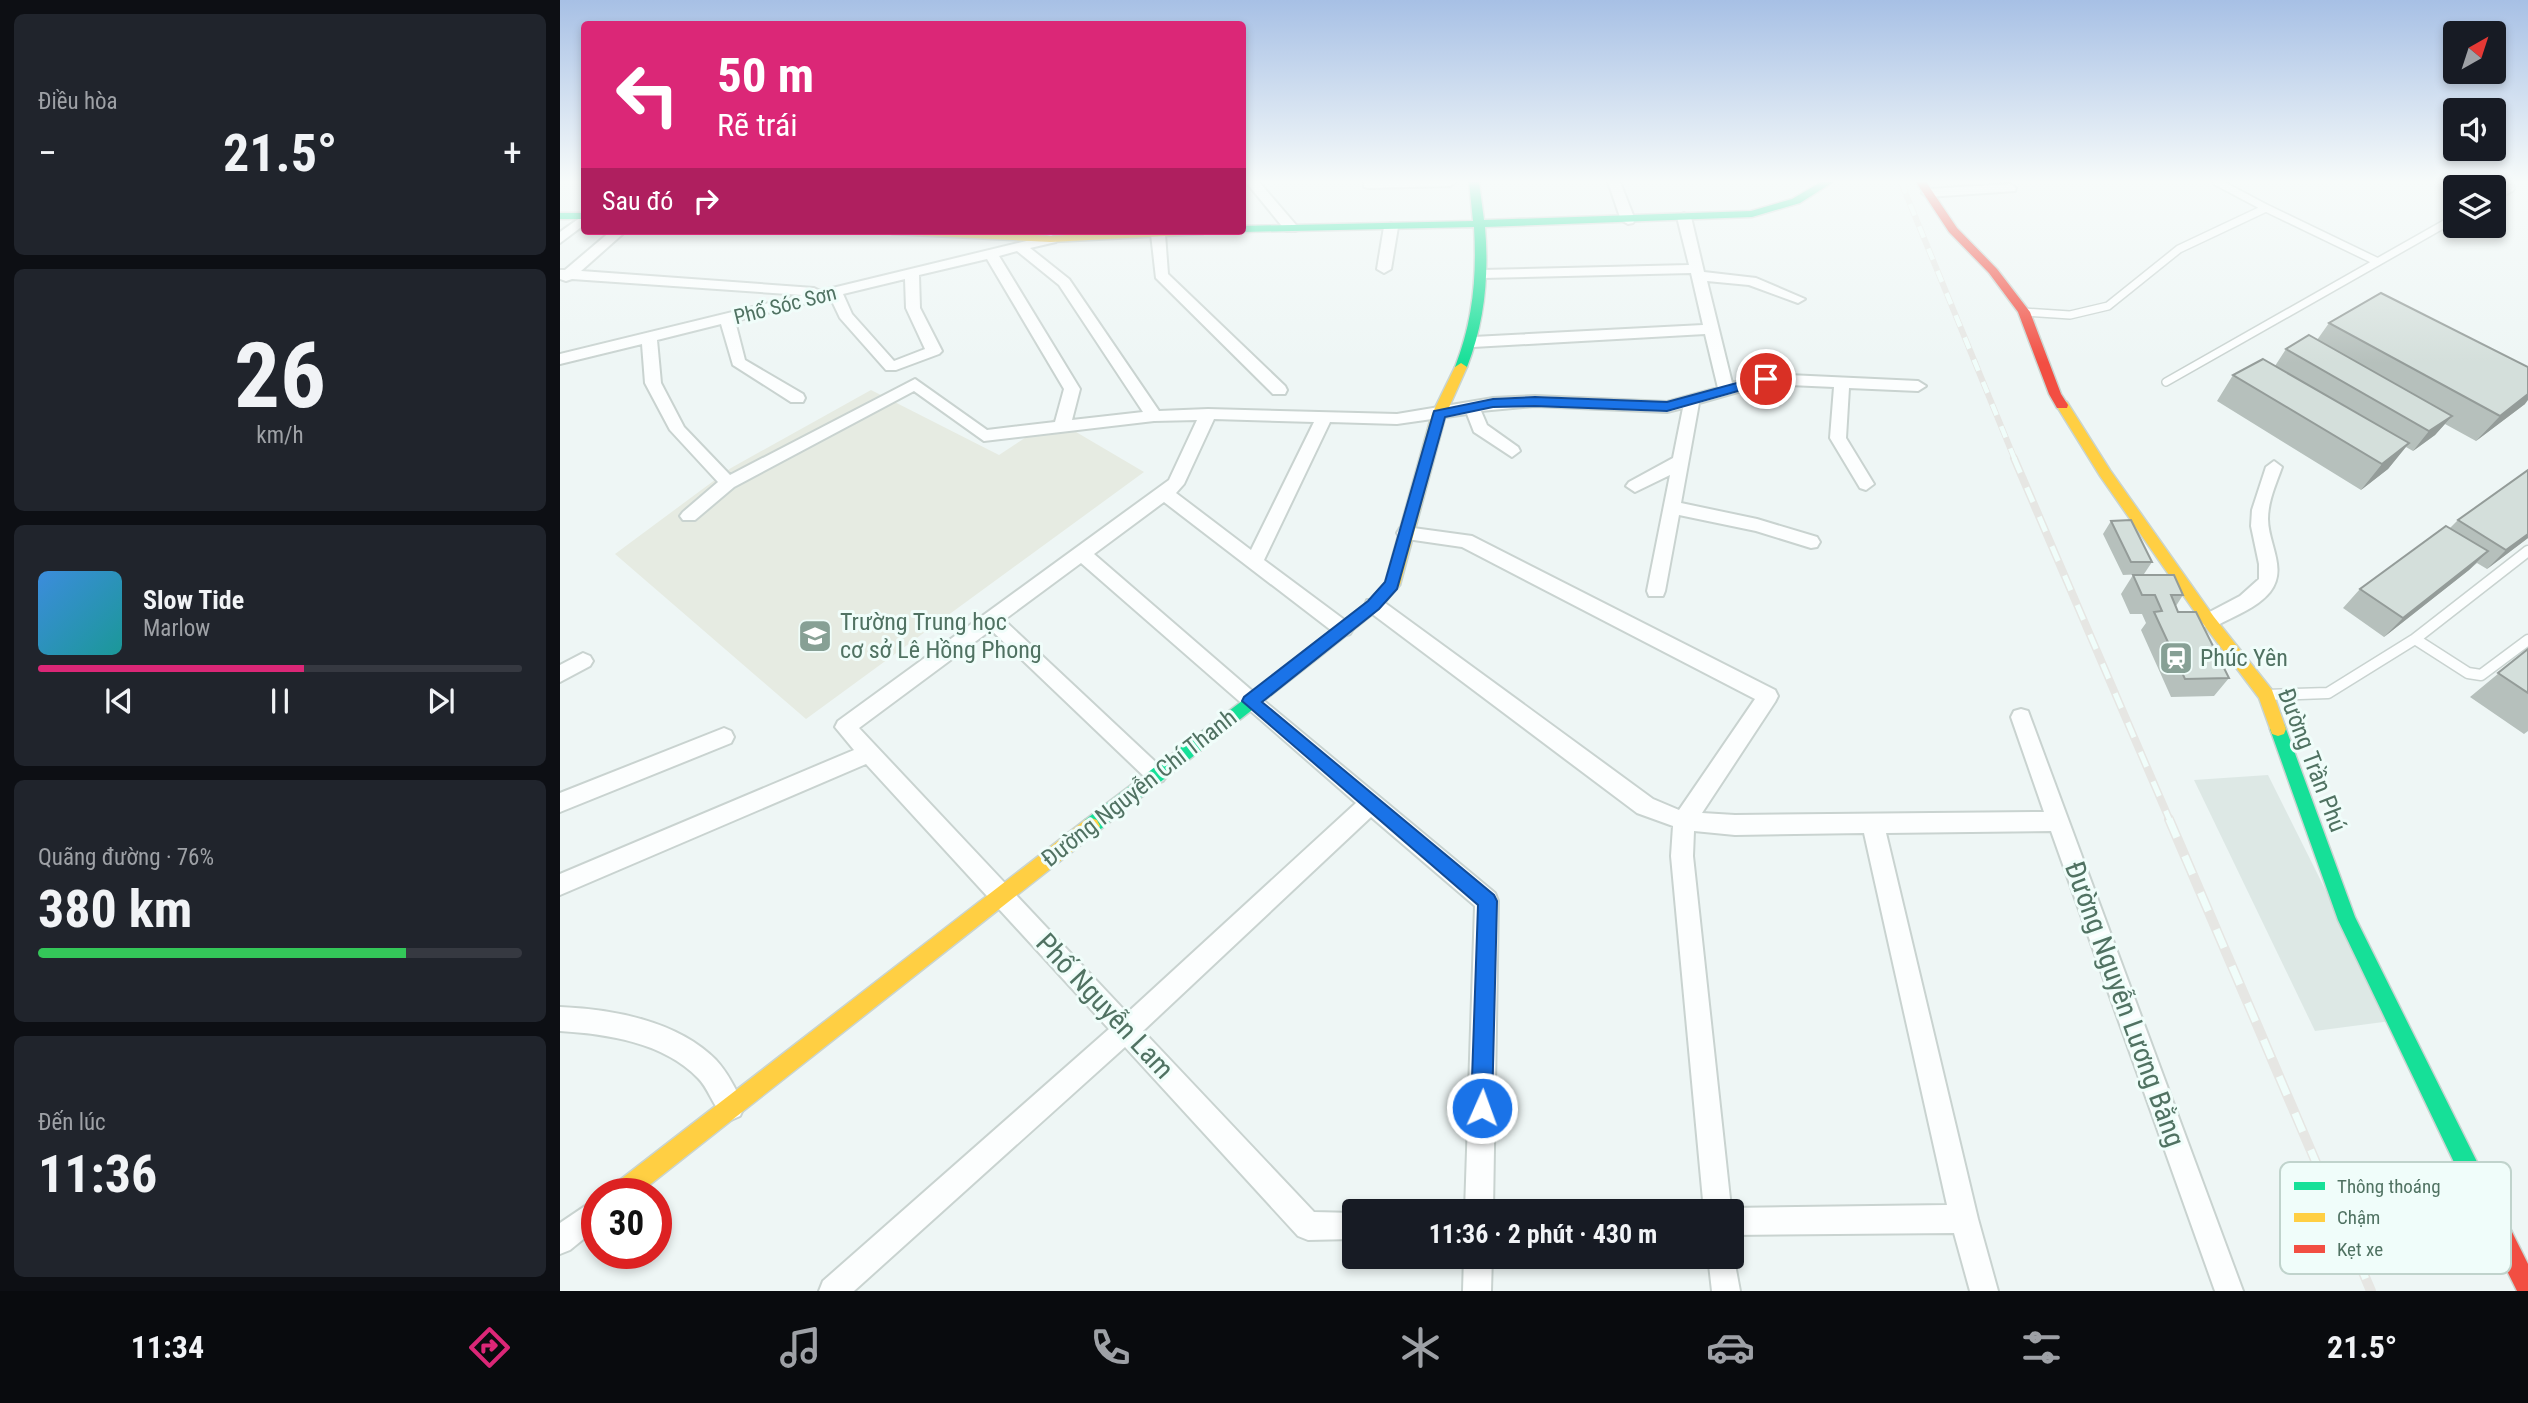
<!DOCTYPE html>
<html lang="vi">
<meta charset="utf-8">
<style>
body{margin:0;font-family:"Roboto Condensed",sans-serif;background:#20242c;color:#f1f3f6;height:100vh;display:flex;flex-direction:column;font-size:26px;white-space:nowrap}
*{box-sizing:border-box;margin:0}
p{font-size:23px;color:#9ea1a6}
.icon{flex:none;width:38px;height:38px;fill:none;stroke:currentColor;stroke-width:2;stroke-linecap:round;stroke-linejoin:round}
.map{position:relative;flex:1;overflow:hidden}
.details{display:flex;flex-direction:column;gap:14px;padding:14px;background:#0d0f14;width:560px}
.details>*{flex:none}
.hud{position:absolute;left:21px;top:21px;width:665px;height:214px;border-radius:7px;box-shadow:0 4px 10px #0003;background:#db2777;color:#fff;overflow:hidden}
.needle{width:46px;rotate:39deg}
.buttons{position:absolute;left:1883px;top:21px;display:grid;gap:14px}
.buttons a{display:grid;place-items:center;width:63px;height:63px;border-radius:7px;background:#171b24;box-shadow:0 4px 10px #0003;font-size:35px}
.speed{position:absolute;left:21px;top:1178px;display:flex;gap:14px;font-size:35px;font-weight:700;text-align:center}
.speed>*{display:grid;place-content:center;width:91px;height:91px;border-radius:50%;background:#171b24;box-shadow:0 4px 10px #0003;line-height:1}
.speed .limit{border:10px solid #d22;background:#fff;color:#111}
.pin{position:absolute;display:grid;place-items:center;width:60px;height:60px;color:#fff;margin:-30px;border:4px solid #fff;border-radius:50%;box-shadow:0 2px 7px #0007}
.me{position:absolute;width:77px;margin:-38px;rotate:2deg;stroke-linejoin:round;filter:drop-shadow(0 0 5px #0008)}
.turn{display:flex;align-items:center;gap:24px;height:147px;padding:0 21px;font-size:32px}
.turn .icon{width:91px;height:91px;stroke-width:2.5}
.turn b{display:block;font-size:49px;line-height:60px}
.then{display:flex;align-items:center;height:66px;padding:0 21px;background:#0003;gap:14px;font-size:26px}
.big{font-size:52px;font-weight:700;line-height:1.1}
.details .card{flex:1;display:flex;flex-direction:column;justify-content:center;gap:10px;min-width:0;padding:0 24px;border-radius:10px;background:#20242c}
.details .dial{align-items:center;gap:0}
.dial b{font-size:91px;line-height:1}
.song{display:flex;align-items:center;gap:21px}
.cover{width:84px;height:84px;border-radius:10px;background:linear-gradient(135deg,hsl(210 70% 55%),hsl(180 70% 35%))}
.played{height:7px;border-radius:4px;background:linear-gradient(90deg,#db2777 55%,#363941 55%)}
.keys{display:flex;justify-content:space-around;direction:ltr}
.heat{display:flex;justify-content:space-between;align-items:center;font-size:38px;direction:ltr}
.charge{height:10px;border-radius:5px;background:linear-gradient(90deg,#34c759 76%,#363941 0)}
.trip{position:absolute;left:782px;top:1199px;width:402px;height:70px;border-radius:7px;background:#171b24;box-shadow:0 4px 10px #0003;font-weight:700;line-height:70px;text-align:center}
.tabs{display:flex;height:112px;justify-content:space-around;align-items:center;background:#090b0e;color:#9ea1a6}
.tabs .icon{width:49px;height:49px}
.tabs .selected{color:#db2777}
.tabs b{font-size:32px;color:#f1f3f6}
main{display:flex;flex:1;min-height:0}
.map>svg:first-child{display:block}
</style>
<main>
<section class="details">
<div class="card"><p>Điều hòa</p>
<div class="heat"><a>−</a><b class="big">21.5°</b><a>+</a></div>
</div>
<div class="card dial"><b>26</b><p>km/h</p></div>
<div class="card">
<div class="song"><i class="cover"></i><div><b>Slow Tide</b><p>Marlow</p></div></div>
<div class="played"></div>
<div class="keys"><svg class="icon" aria-label="previous" viewBox="0 0 24 24"><path d="M18 5L8 12l10 7zM5 5v14"/></svg><svg class="icon" aria-label="pause" viewBox="0 0 24 24"><path d="M8 5v14M16 5v14"/></svg><svg class="icon" aria-label="next" viewBox="0 0 24 24"><path d="M6 5l10 7-10 7zM19 5v14"/></svg></div>
</div>
<div class="card"><p>Quãng đường · 76%</p><b class="big">380 km</b><div class="charge"></div></div>
<div class="card"><p>Đến lúc</p><b class="big">11:36</b></div>
</section>
<div class="map">
<svg width="1968" height="1291" viewBox="0 0 1968 1291">
<rect width="100%" height="100%" fill="#eef6f5"/>
<path fill="#dde8e5" d="M 1708,775 L 1831,1021 L 1755,1031 L 1634,780 Z"/>
<path fill="#e6ebe2" d="M 311,390 L 439,455 L 494,419 L 584,472 L 246,719 L 55,554 L 171,468 Z"/>
<g fill="none" stroke-linecap="round" stroke-linejoin="round">
<g stroke="#c9d3d0" stroke-width="10">
<path id="lane-far1" d="M 1657,182 L 1706,208
M 1934,197 L 1951,188
M 1464,312 L 1510,315 L 1548,306 L 1619,249 L 1706,208 L 1816,261
M 1606,382 L 1895,218"/>
</g>
<g stroke="#c9d3d0" stroke-width="13">
<path id="lane" d="M 1855,639 L 1908,673 L 1921,675 L 1968,640
M 1707,695 L 1768,693 L 1855,639 L 1968,551"/>
</g>
<g stroke="#c9d3d0" stroke-width="4">
<path id="street" d="M 686,182 L 699,182 L 736,225 L 736,231 L 726,231 Z
M 804,182 L 896,182 L 890,186 L 809,188 L 804,187 Z
M 1048,182 L 1060,182 L 1075,220 L 1073,223 L 1068,224 L 1061,220 Z
M 1450,184 L 1456,188 L 1455,191 L 1368,197 L 1362,193 L 1368,189 Z
M 1124,213 L 1131,217 L 1144,272 L 1196,278 L 1245,299 L 1238,303 L 1189,285 L 1147,281 L 1172,383 L 1206,374 L 1358,381 L 1366,386 L 1358,391 L 1289,388 L 1286,438 L 1314,484 L 1306,490 L 1300,488 L 1270,438 L 1274,387 L 1206,384 L 1139,403 L 1121,503 L 1197,519 L 1257,537 L 1260,542 L 1257,547 L 1251,548 L 1196,531 L 1119,515 L 1105,591 L 1103,596 L 1089,596 L 1087,591 L 1110,475 L 1075,492 L 1066,486 L 1069,482 L 1113,458 L 1123,408 L 1107,412 L 975,406 L 921,411 L 927,425 L 958,447 L 960,451 L 952,457 L 914,432 L 907,414 L 837,424 L 770,422 L 704,560 L 790,624 L 793,629 L 790,634 L 783,636 L 776,634 L 604,502 L 534,554 L 697,695 L 935,893 L 938,901 L 933,1211 L 905,1211 L 915,906 L 811,817 L 583,1031 L 754,1212 L 794,1213 L 794,1239 L 748,1240 L 738,1236 L 565,1047 L 294,1291 L 259,1291 L 263,1281 L 549,1029 L 306,764 L 0,895 L 0,874 L 294,750 L 275,727 L 278,721 L 609,480 L 637,420 L 594,421 L 424,441 L 354,391 L 174,487 L 135,520 L 123,520 L 120,516 L 123,512 L 158,482 L 110,430 L 85,383 L 82,344 L 0,364 L 0,354 L 242,295 L 12,279 L 6,281 L 0,279 L 0,270 L 5,270 L 51,231 L 66,231 L 21,271 L 254,288 L 260,291 L 491,235 L 498,239 L 496,242 L 470,248 L 509,279 L 599,411 L 648,409 L 837,414 L 933,398 L 975,396 L 1107,402 L 1158,388 L 1145,334 L 913,347 L 906,342 L 913,337 L 1143,325 L 1131,273 L 922,278 L 915,274 L 922,270 L 1129,265 L 1117,217 ZM 457,251 L 499,285 L 583,412 L 512,420 L 520,389 L 439,256 ZM 427,259 L 504,389 L 495,422 L 427,430 L 355,379 L 170,475 L 124,427 L 101,383 L 97,340 L 161,324 L 173,365 L 231,402 L 243,402 L 245,398 L 243,394 L 185,360 L 175,321 L 270,297 L 280,318 L 326,370 L 336,370 L 379,354 L 382,351 L 360,308 L 359,275 ZM 345,279 L 346,308 L 365,349 L 334,361 L 292,314 L 283,294 ZM 654,419 L 754,422 L 691,550 L 616,493 L 624,484 ZM 521,563 L 796,803 L 567,1013 L 299,728 L 431,630 L 589,781 L 596,784 L 603,781 L 607,775 L 603,769 L 444,620 Z
M 24,215 L 24,225 L 0,243 L 0,232 Z
M 831,223 L 838,227 L 831,269 L 824,273 L 817,269 L 824,227 Z
M 593,231 L 603,231 L 605,234 L 608,274 L 725,386 L 727,390 L 725,394 L 713,394 L 596,278 L 591,234 Z
M 1714,461 L 1722,467 C 1716,484 1708,501 1708,519 C 1708,544 1728,569 1710,592 C 1697,608 1674,616 1656,626 L 1649,628 L 1642,626 L 1640,621 L 1642,616 L 1680,596 L 1699,579 L 1699,564 L 1691,526 L 1692,510 L 1706,467 Z
M 846,527 L 912,536 L 1215,690 L 1218,696 L 1215,702 L 1142,813 L 1175,815 L 1484,812 L 1451,717 L 1454,711 L 1461,709 L 1468,711 L 1683,1291 L 1655,1291 L 1491,831 L 1326,833 L 1418,1219 L 1438,1291 L 1410,1291 L 1394,1233 L 1172,1235 L 1172,1211 L 1144,1211 L 1111,856 L 1113,826 L 1077,813 L 807,610 L 805,605 L 807,600 L 821,600 L 1093,799 L 1119,810 L 1195,699 L 902,547 L 840,538 L 837,533 L 840,528 ZM 1134,831 L 1175,835 L 1304,833 L 1387,1205 L 1171,1208 L 1133,856 Z
M 23,653 L 30,656 L 33,661 L 30,666 L 0,682 L 0,665 Z
M 164,728 L 171,731 L 174,737 L 171,743 L 0,812 L 0,793 Z
M 0,1007 C 52,1009 118,1021 156,1060 C 168,1073 177,1091 184,1107 L 180,1116 L 171,1120 C 154,1113 151,1091 138,1078 C 103,1042 47,1034 0,1031 Z
M 37,1198 L 37,1228 L 10,1250 L 0,1254 L 0,1223 Z
M 1172,1248 L 1180,1291 L 1152,1291 L 1148,1256 L 1172,1256 Z
M 904,1256 L 932,1256 L 931,1291 L 903,1291 Z"/>
</g>
<g stroke="#c9d4d0" stroke-width="3">
<path id="fast" d="M 909,182 L 919,182 L 924,220 L 1191,211 L 1232,199 L 1261,182 L 1273,182 L 1240,203 L 1192,217 L 925,227 C 929,276 925,321 907,367 L 901,371 L 895,367 C 913,321 917,276 914,227 L 682,232 L 678,231 L 682,231 L 682,226 L 913,221 Z
M 0,213 L 24,213 L 24,219 L 0,219 Z
M 752,648 L 758,650 L 760,654 L 758,658 L 537,832 L 531,834 L 525,832 L 522,826 L 525,820 Z
M 1718,722 L 1724,724 L 1726,729 L 1795,917 L 1930,1188 L 1933,1196 L 1930,1204 L 1922,1207 L 1914,1204 L 1778,920 L 1710,729 L 1712,724 Z"/>
</g>
<g stroke="#c9d4d0" stroke-width="3">
<path id="slow" d="M 327,231 L 398,231 L 491,236 L 580,231 L 648,231 L 643,234 L 491,242 L 332,234 Z
M 901,363 L 907,367 L 886,414 L 840,585 L 819,609 L 758,658 L 746,658 L 744,654 L 746,650 L 809,601 L 825,583 L 872,414 L 895,367 Z
M 1502,401 L 1507,402 L 1550,470 L 1654,617 L 1712,690 L 1726,729 L 1724,734 L 1718,736 L 1712,734 L 1699,698 L 1644,625 L 1540,476 L 1496,405 Z
M 531,818 L 537,820 L 540,826 L 537,832 L 78,1194 L 49,1194 L 52,1186 L 525,820 Z"/>
</g>
<g stroke="#c9d4d0" stroke-width="3">
<path id="jam" d="M 1356,182 L 1366,182 L 1397,228 L 1437,269 L 1470,312 L 1501,394 L 1508,405 L 1507,408 L 1497,408 L 1489,394 L 1458,312 L 1429,273 L 1389,232 Z
M 1922,1185 L 1930,1188 L 1968,1264 L 1968,1291 L 1957,1291 L 1914,1204 L 1911,1196 L 1914,1188 Z"/>
</g>
<use href="#lane-far1" stroke="#fcfefe" stroke-width="7"/>
<use href="#lane" stroke="#fcfefe" stroke-width="10"/>
<use href="#street" fill="#fcfefe" fill-rule="evenodd"/>
<use href="#fast" fill="#16e098" fill-rule="evenodd"/>
<use href="#slow" fill="#ffcf43" fill-rule="evenodd"/>
<use href="#jam" fill="#f24e42" fill-rule="evenodd"/>
<g stroke="#e6e6e3" stroke-width="6">
<path id="rail-far2" d="M 1341,182 L 1455,460"/>
</g>
<g stroke="#e6e6e3" stroke-width="8">
<path id="rail-far1" d="M 1454,458 L 1610,821"/>
</g>
<g stroke="#e6e6e3" stroke-width="10">
<path id="rail" d="M 1609,819 L 1811,1291"/>
</g>
<use href="#rail-far2" stroke="#f0fdfa" stroke-width="4.5" stroke-dasharray="12" stroke-linecap="butt"/>
<use href="#rail-far1" stroke="#f0fdfa" stroke-width="5" stroke-dasharray="16" stroke-linecap="butt"/>
<use href="#rail" stroke="#f0fdfa" stroke-width="7" stroke-dasharray="20" stroke-linecap="butt"/>
</g>
<path fill="#b6c0bc" d="M 1769,323 L 1965,404 L 1916,441 L 1885,424 L 1875,435 L 1853,451 L 1846,447 L 1828,469 L 1801,490 L 1657,401 L 1673,375 L 1715,366 L 1726,349 L 1757,340 Z
M 1898,520 L 1968,538 L 1927,569 L 1917,563 L 1909,570 L 1824,637 L 1783,608 L 1800,589 L 1890,528 Z
M 1551,521 L 1592,562 L 1584,574 L 1563,575 L 1543,534 Z
M 1573,575 L 1623,595 L 1616,606 L 1618,612 L 1669,678 L 1654,696 L 1611,697 L 1581,630 L 1586,623 L 1582,614 L 1570,614 L 1561,594 Z
M 1968,649 L 1968,731 L 1964,734 L 1910,697 Z"/>
<path fill="#949c99" d="M 1968,394 L 1968,400 L 1965,404 L 1916,441 L 1940,416 Z
M 1892,416 L 1875,435 L 1853,451 L 1869,431 Z
M 1849,443 L 1828,469 L 1801,490 L 1822,464 Z
M 1968,534 L 1968,538 L 1927,569 L 1946,550 Z
M 1928,551 L 1909,570 L 1824,637 L 1843,618 Z"/>
<path fill="#d4dfdb" stroke="#949c99" stroke-width="2" d="M 1821,293 L 1968,367 L 1968,394 L 1940,416 L 1769,323 Z
M 1749,335 L 1892,416 L 1869,431 L 1726,349 Z
M 1703,359 L 1849,443 L 1822,464 L 1673,375 Z
M 1968,470 L 1968,534 L 1946,550 L 1898,520 Z
M 1571,520 L 1592,562 L 1571,562 L 1551,521 Z
M 1886,526 L 1928,551 L 1843,618 L 1800,589 Z
M 1573,575 L 1614,575 L 1623,595 L 1611,595 L 1618,612 L 1636,612 L 1669,678 L 1625,679 L 1594,612 L 1602,611 L 1595,595 L 1582,595 Z
M 1968,649 L 1968,693 L 1938,673 Z"/>
<linearGradient id="sky" x2="0" y2="1"><stop stop-color="#a7c0e5"/><stop offset="0.5" stop-color="#f7fbfa"/><stop offset="1" stop-color="#f7fbfa" stop-opacity="0"/></linearGradient>
<rect width="1968" height="363" fill="url(#sky)"/>
<path fill="#1a73e8" stroke="#114b97" stroke-width="2" d="M 1206,375 L 1210,376 L 1210,382 L 1107,411 L 975,406 L 933,407 L 885,417 L 837,589 L 819,609 L 702,702 L 934,895 L 937,901 L 932,1108 L 929,1115 L 922,1118 L 914,1115 L 911,1108 L 918,905 L 682,701 L 684,697 L 808,601 L 825,582 L 874,411 L 933,399 L 975,397 L 1107,402 Z"/>
<defs>
<g id="school-square" transform="scale(1.75)"><rect x="-9" y="-9" width="18" height="18" rx="4" fill="#87a095" stroke="#f0fdfa"/><path d="M0-5L7-2L0 1L-7-2ZM-4 1L0 2.5L4 1V4Q0 6-4 4Z" fill="#fff"/></g>
<g id="station-square" transform="scale(1.75)"><rect x="-9" y="-9" width="18" height="18" rx="4" fill="#87a095" stroke="#f0fdfa"/><path d="M-3-6H3Q5-6 5-4V2Q5 4 3 4L4.5 6H3L1.5 4h-3L-3 6H-4.5L-3 4Q-5 4-5 2V-4Q-5-6-3-6ZM-3.5-4v3h7v-3ZM-3.5 1v1.5H-2V1ZM2 1v1.5H3.5V1Z" fill="#fff"/></g>
</defs>
<g fill-rule="evenodd">
<use href="#school-square" x="255" y="636"/>
<use href="#station-square" x="1616" y="658"/>
</g>
<g text-anchor="middle" dominant-baseline="central" stroke-width="6" stroke-linejoin="round" paint-order="stroke">
<g font-size="21" fill="#507262" stroke="#f0fdfa">
<text transform="translate(225 305) rotate(-14)">Phố Sóc Sơn</text>
</g>
<g font-size="24" fill="#507262" stroke="#f0fdfa" text-anchor="start">
<text x="280" y="622">Trường Trung học<tspan x="280" dy="28">cơ sở Lê Hồng Phong</tspan></text>
<text x="1640" y="658">Phúc Yên</text>
</g>
<g font-size="24" fill="#507262" stroke="#f0fdfa">
<text transform="translate(1752 760) rotate(69)">Đường Trần Phú</text>
<text transform="translate(579 788) rotate(-38)">Đường Nguyễn Chí Thanh</text>
</g>
<g font-size="28" fill="#507262" stroke="#f0fdfa">
<text transform="translate(1565 1004) rotate(70)">Đường Nguyễn Lương Bằng</text>
<text transform="translate(545 1006) rotate(47)">Phố Nguyễn Lam</text>
</g>
</g>
<rect x="1720" y="1162" width="231" height="112" rx="10" fill="#f0fdfa" stroke="#c0d3cc" stroke-width="2"/>
<rect x="1734" y="1182" width="31" height="8" fill="#16e098"/>
<rect x="1734" y="1213" width="31" height="9" fill="#ffcf43"/>
<rect x="1734" y="1245" width="31" height="8" fill="#f24e42"/>
<g font-size="19" fill="#507262">
<text x="1777" y="1193">Thông thoáng</text>
<text x="1777" y="1224">Chậm</text>
<text x="1777" y="1256">Kẹt xe</text>
</g>
</svg>
<div class="buttons">
<a><svg class="needle" viewBox="-14 -14 28 28"><path d="M0-13l5 13h-10z" fill="#e53935"/><path d="M0 13l5-13h-10z" fill="#9ea1a6"/></svg></a>
<a><svg class="icon" aria-label="sound" viewBox="0 0 24 24"><path d="M4 9h4l5-4v14l-5-4H4zM17 9q2 3 0 6"/></svg></a>
<a><svg class="icon" aria-label="layers" viewBox="0 0 24 24"><path d="M12 4l9 5-9 5-9-5zM3 14l9 5 9-5"/></svg></a>
</div>
<div class="speed"><div class="limit">30</div></div>
<div class="pin" style="left:1206px;top:379px;background:#d93025"><svg class="icon" aria-label="arrive" viewBox="0 0 24 24"><path d="M6 21V4h12l-3 4 3 4H6"/></svg></div>
<svg class="me" style="left:922px;top:1108px" viewBox="-20 -20 40 40"><circle r="17" fill="#1a73e8" stroke="#fff" stroke-width="3"/><path d="M0-11L8 9 0 5-8 9z" fill="#fff"/></svg>
<div class="trip">11:36 · 2 phút · 430 m</div>
<div class="hud">
<div class="turn"><svg class="icon" aria-label="left" viewBox="0 0 24 24"><path d="M17 20v-9H6M10 6l-5 5 5 5"/></svg><div><b>50 m</b>Rẽ trái</div></div>
<div class="then">Sau đó<svg class="icon" aria-label="right" viewBox="0 0 24 24"><path d="M7 20v-9h11M14 6l5 5-5 5"/></svg></div>
</div>
</div>
</main>
<nav class="tabs">
<b>11:34</b>
<svg class="icon selected" aria-label="directions" viewBox="0 0 24 24"><path d="M12 3l9 9-9 9-9-9zM9 14v-3h6M13 9l2 2-2 2"/></svg>
<svg class="icon" aria-label="music" viewBox="0 0 24 24"><path d="M9 18V5l10-2v13"/><circle cx="6" cy="18" r="3"/><circle cx="16" cy="16" r="3"/></svg>
<svg class="icon" aria-label="phone" viewBox="0 0 24 24"><path d="M5 4h4l2 5-3 2q2 4 5 5l2-3 5 2v4C11 20 4 13 5 4z"/></svg>
<svg class="icon" aria-label="climate" viewBox="0 0 24 24"><path d="M12 3v18M4 7l16 10M4 17L20 7"/></svg>
<svg class="icon" aria-label="car" viewBox="0 0 24 24"><path d="M5 17H2v-5l4-1 3-4h7l3 4 3 1v5h-3M9 17h6M6 11h13"/><circle cx="7" cy="17" r="2"/><circle cx="17" cy="17" r="2"/></svg>
<svg class="icon" aria-label="filters" viewBox="0 0 24 24"><path d="M4 7h16M4 17h16"/><circle cx="9" cy="7" r="2"/><circle cx="15" cy="17" r="2"/></svg>
<b>21.5°</b>
</nav>
